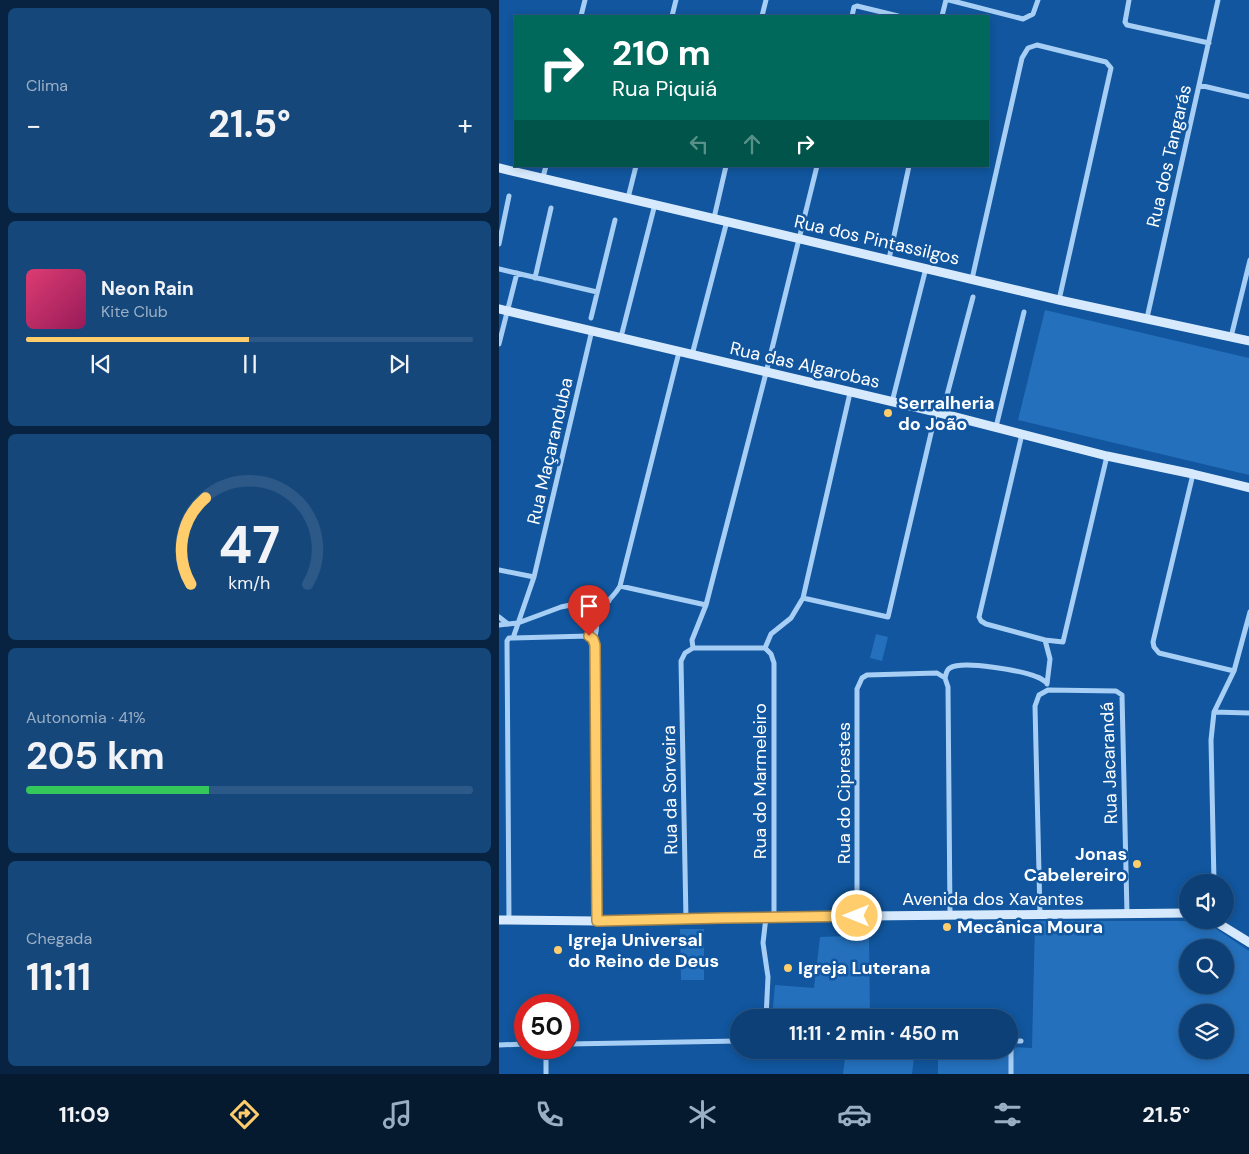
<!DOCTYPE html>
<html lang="pt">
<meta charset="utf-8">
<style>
body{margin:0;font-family:"DM Sans",sans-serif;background:#16477b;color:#f1f3f6;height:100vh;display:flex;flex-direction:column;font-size:19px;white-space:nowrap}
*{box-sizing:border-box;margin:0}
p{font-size:16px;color:#9aafc5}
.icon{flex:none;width:28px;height:28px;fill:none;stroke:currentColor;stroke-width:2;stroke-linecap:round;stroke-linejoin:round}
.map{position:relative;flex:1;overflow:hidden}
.details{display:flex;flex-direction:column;gap:8px;padding:8px;background:#072341;width:499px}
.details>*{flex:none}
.hud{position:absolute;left:15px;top:15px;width:475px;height:152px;border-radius:0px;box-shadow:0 2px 8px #0003,0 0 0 1px #2d5988;background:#00695c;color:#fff;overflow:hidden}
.controls{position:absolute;left:680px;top:874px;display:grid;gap:10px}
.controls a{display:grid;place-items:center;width:55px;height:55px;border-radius:50%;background:#0d4076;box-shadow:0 2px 8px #0003,0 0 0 1px #2d5988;font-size:25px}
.speed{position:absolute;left:15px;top:994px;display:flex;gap:10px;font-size:25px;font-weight:700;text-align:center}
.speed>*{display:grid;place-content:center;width:65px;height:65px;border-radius:50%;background:#0d4076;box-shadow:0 2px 8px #0003,0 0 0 1px #2d5988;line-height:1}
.speed .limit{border:8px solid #d22;background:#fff;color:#111}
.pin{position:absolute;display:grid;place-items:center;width:42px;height:42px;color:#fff;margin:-51px -21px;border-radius:50% 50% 50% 0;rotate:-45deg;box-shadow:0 0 5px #0007}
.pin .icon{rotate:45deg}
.me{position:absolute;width:55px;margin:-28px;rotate:270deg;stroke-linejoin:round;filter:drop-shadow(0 0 4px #0008)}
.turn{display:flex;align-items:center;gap:18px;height:105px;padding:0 15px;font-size:22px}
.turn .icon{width:65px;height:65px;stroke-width:2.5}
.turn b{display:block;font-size:35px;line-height:42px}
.lanes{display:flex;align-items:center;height:48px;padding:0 15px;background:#0003;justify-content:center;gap:25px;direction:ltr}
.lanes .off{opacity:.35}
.big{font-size:38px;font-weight:700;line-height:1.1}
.details .widget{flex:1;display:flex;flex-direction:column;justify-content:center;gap:8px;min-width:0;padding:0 18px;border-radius:8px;background:#16477b}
.details .dial{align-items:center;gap:0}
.dial svg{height:130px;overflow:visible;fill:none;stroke:#2d5988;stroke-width:7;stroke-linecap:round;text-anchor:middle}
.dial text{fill:#f1f3f6;stroke:none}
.song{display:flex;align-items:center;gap:15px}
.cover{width:60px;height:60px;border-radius:8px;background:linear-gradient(135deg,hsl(340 70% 55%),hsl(330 70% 35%))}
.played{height:5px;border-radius:2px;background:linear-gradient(90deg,#ffcd6b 50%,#2d5988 50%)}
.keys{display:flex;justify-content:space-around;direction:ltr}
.heat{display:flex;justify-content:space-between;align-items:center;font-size:28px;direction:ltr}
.charge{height:8px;border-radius:4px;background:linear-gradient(90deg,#34c759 41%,#2d5988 0)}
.trip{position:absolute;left:231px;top:1009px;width:288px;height:50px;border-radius:25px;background:#0d4076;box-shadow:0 2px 8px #0003,0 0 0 1px #2d5988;font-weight:700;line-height:50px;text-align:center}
.menu{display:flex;height:80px;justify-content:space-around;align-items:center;background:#051a2f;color:#9aafc5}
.menu .icon{width:35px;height:35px}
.menu .selected{color:#ffcd6b}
.menu b{font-size:22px;color:#f1f3f6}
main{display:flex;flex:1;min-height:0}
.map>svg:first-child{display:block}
</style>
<main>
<section class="details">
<div class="widget"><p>Clima</p>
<div class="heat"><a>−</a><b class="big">21.5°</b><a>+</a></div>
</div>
<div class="widget">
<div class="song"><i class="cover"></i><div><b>Neon Rain</b><p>Kite Club</p></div></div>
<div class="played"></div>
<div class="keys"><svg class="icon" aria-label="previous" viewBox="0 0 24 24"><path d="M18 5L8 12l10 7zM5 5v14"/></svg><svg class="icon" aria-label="pause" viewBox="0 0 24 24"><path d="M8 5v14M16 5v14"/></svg><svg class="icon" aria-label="next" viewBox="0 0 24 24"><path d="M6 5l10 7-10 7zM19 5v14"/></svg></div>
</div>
<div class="widget dial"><svg viewBox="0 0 100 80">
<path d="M14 69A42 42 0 1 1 86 69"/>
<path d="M14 69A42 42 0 0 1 23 16" stroke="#ffcd6b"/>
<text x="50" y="56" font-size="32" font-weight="700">47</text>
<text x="50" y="72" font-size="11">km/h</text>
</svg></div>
<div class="widget"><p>Autonomia · 41%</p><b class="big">205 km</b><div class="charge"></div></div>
<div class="widget"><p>Chegada</p><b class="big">11:11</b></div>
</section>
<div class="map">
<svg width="751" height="1074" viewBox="0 0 751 1074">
<rect width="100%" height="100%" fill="#11569e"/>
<path fill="#2470bc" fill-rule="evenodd" d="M 546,310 L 750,358 L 750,475 L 519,420 Z
M 377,634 L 389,637 L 383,661 L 371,658 Z
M 536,921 L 694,921 L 713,926 L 750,951 L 750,1074 L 439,1074 L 439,1050 L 510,1050 L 510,1047 L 533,1048 ZM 689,948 L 726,948 L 726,985 L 689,985 ZM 689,1012 L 726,1012 L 726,1050 L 689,1050 Z
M 181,929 L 205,929 L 205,980 L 182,980 Z
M 370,935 L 371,1017 L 273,1017 L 276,985 L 315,988 L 321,937 Z
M 347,1050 L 416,1050 L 413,1074 L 344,1074 Z"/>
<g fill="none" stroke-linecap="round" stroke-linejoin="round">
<path stroke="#a7cef5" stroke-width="5" d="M 450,0 L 524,19 L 534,14 L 539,0
M 630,0 L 626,22 L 628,25 L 710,43
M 82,16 L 86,0
M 173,16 L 177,0
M 263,16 L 267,0
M 353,16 L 355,7 L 358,6 L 399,16
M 443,16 L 447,0
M 700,85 L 751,97
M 44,177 L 47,166
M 129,198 L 137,166
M 215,218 L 227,166
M 0,244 L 10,196
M 390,259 L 410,166
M 0,269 L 98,292
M 36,278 L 52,208
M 473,279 L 523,58 L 529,48 L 538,45 L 607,62 L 612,68 L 560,300
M 92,318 L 116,220
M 648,318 L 719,0
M 122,337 L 156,204
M 732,337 L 751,260
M 0,344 L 18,273
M 193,355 L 228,221
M 393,402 L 427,268
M 443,414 L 474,297
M 497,427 L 525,312
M 523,434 L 480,617 L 482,621 L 487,624 L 546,640 L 564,642 L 608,456
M 694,474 L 654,642 L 655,647 L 660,653 L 735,671
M 0,570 L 35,577
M 121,586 L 207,605
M 304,598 L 389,617 L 437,412
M 0,617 L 9,624
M 0,625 L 19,623 L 62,607 L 76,604 L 88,605 L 110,601
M 14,638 L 35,577 L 93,330
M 94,639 C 100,631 96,623 99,615 C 102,606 116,596 121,586 L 180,352
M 546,640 L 551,659 L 548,684
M 194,648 L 193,640 L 207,605 L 267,373 L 318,166
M 266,648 L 272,634 L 292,618 L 304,598 L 351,393
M 266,648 L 272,654 L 275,663 L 275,917
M 446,678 C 447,675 447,670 451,668 C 464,660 524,671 538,677 C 542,678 545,681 548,683
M 715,712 L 751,713
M 715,882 L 712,740 L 715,712 L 735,671 L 751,612
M 541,914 L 536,706 L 540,695 L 549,690 L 617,691 L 623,695 L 628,914
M 358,916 L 358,689 L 363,678 L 368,675 L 438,673 L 446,678 L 449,687 L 451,915
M 187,919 L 182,661 L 186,653 L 194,648 L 266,648
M 10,920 L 8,641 L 10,638 L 14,638 L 90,636 L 94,639 L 96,645 L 98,921
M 267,1018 L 269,977 L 264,943 L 267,917
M 510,1041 L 522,1041
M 512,1041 L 512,1074
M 69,1044 L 240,1041
M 0,1045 L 26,1044
M 47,1048 L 47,1074"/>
<path stroke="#d7eafd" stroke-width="9" d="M 0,168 L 560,300 L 751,341
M 0,309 L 437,412 L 608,456 L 694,474 L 751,488
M 0,920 L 98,921 L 267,917 L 689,913
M 714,920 L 751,943"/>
</g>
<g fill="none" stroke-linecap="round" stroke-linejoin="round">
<g stroke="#a68546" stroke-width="12">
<path id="route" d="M 90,636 L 94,639 L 96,645 L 98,921 L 223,918 L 358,916"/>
</g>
<use href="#route" stroke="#ffcd6b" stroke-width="9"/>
</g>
<g fill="#ffcd6b" stroke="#11569e" stroke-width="2">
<circle cx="389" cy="413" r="5"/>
<circle cx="638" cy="864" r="5"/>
<circle cx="448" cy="927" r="5"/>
<circle cx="59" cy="950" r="5"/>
<circle cx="289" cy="968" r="5"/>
</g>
<g text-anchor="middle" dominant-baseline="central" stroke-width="5" stroke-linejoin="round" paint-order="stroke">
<g font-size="18" fill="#fff" stroke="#11569e">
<text transform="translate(670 156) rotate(-77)">Rua dos Tangarás</text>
<text transform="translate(378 240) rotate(13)">Rua dos Pintassilgos</text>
<text transform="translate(306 365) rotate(13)">Rua das Algarobas</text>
<text transform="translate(51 451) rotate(-77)">Rua Maçaranduba</text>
<text transform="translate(610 763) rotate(-92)">Rua Jacarandá</text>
<text transform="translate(261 781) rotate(-90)">Rua do Marmeleiro</text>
<text transform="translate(171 790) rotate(-91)">Rua da Sorveira</text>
<text transform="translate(345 793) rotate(-90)">Rua do Ciprestes</text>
<text x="494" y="899">Avenida dos Xavantes</text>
</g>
<g font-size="18" font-weight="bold" fill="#fff" stroke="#11569e" text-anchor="start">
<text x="399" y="403">Serralheria<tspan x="399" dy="21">do João</tspan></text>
<text x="628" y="854" text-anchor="end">Jonas<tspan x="628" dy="21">Cabelereiro</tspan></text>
<text x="458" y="927">Mecânica Moura</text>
<text x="69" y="940">Igreja Universal<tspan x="69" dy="21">do Reino de Deus</tspan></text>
<text x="299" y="968">Igreja Luterana</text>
</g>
</g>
</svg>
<div class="controls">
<a><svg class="icon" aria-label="sound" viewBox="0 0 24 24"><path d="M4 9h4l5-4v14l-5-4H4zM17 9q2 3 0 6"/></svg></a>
<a><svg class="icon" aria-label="search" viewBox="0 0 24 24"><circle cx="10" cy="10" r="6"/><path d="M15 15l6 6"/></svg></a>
<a><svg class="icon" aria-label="layers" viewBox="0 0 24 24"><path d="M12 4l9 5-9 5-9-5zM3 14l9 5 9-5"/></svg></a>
</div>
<div class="speed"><div class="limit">50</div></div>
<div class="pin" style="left:90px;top:636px;background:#d93025"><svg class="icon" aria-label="arrive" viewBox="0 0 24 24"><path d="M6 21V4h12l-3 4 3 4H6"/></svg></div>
<svg class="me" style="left:358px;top:916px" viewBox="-20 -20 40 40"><circle r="17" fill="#ffcd6b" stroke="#fff" stroke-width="3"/><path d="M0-11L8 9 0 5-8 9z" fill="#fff"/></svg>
<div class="trip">11:11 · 2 min · 450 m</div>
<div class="hud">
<div class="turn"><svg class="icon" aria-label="right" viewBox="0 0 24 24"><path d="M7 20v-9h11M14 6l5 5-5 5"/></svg><div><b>210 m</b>Rua Piquiá</div></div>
<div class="lanes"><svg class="icon off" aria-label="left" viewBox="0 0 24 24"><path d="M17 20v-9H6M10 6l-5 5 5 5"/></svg><svg class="icon off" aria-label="ahead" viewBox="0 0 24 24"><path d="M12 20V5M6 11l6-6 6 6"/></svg><svg class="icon" aria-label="right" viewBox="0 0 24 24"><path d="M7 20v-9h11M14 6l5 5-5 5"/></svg></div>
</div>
</div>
</main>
<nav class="menu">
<b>11:09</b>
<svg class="icon selected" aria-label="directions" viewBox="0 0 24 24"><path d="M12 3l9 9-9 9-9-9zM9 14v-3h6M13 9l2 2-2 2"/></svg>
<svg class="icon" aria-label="music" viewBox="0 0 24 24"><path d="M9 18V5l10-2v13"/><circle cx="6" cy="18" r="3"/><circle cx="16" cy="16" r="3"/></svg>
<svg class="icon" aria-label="phone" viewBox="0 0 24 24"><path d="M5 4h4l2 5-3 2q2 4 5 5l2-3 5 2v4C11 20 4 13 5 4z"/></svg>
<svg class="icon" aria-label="climate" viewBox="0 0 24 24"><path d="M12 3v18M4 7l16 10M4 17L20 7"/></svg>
<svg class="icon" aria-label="car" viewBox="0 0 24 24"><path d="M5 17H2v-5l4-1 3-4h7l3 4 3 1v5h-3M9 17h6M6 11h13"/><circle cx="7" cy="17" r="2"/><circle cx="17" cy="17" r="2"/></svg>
<svg class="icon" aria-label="filters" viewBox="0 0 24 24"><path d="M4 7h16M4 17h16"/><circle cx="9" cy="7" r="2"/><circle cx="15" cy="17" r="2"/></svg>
<b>21.5°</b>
</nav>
